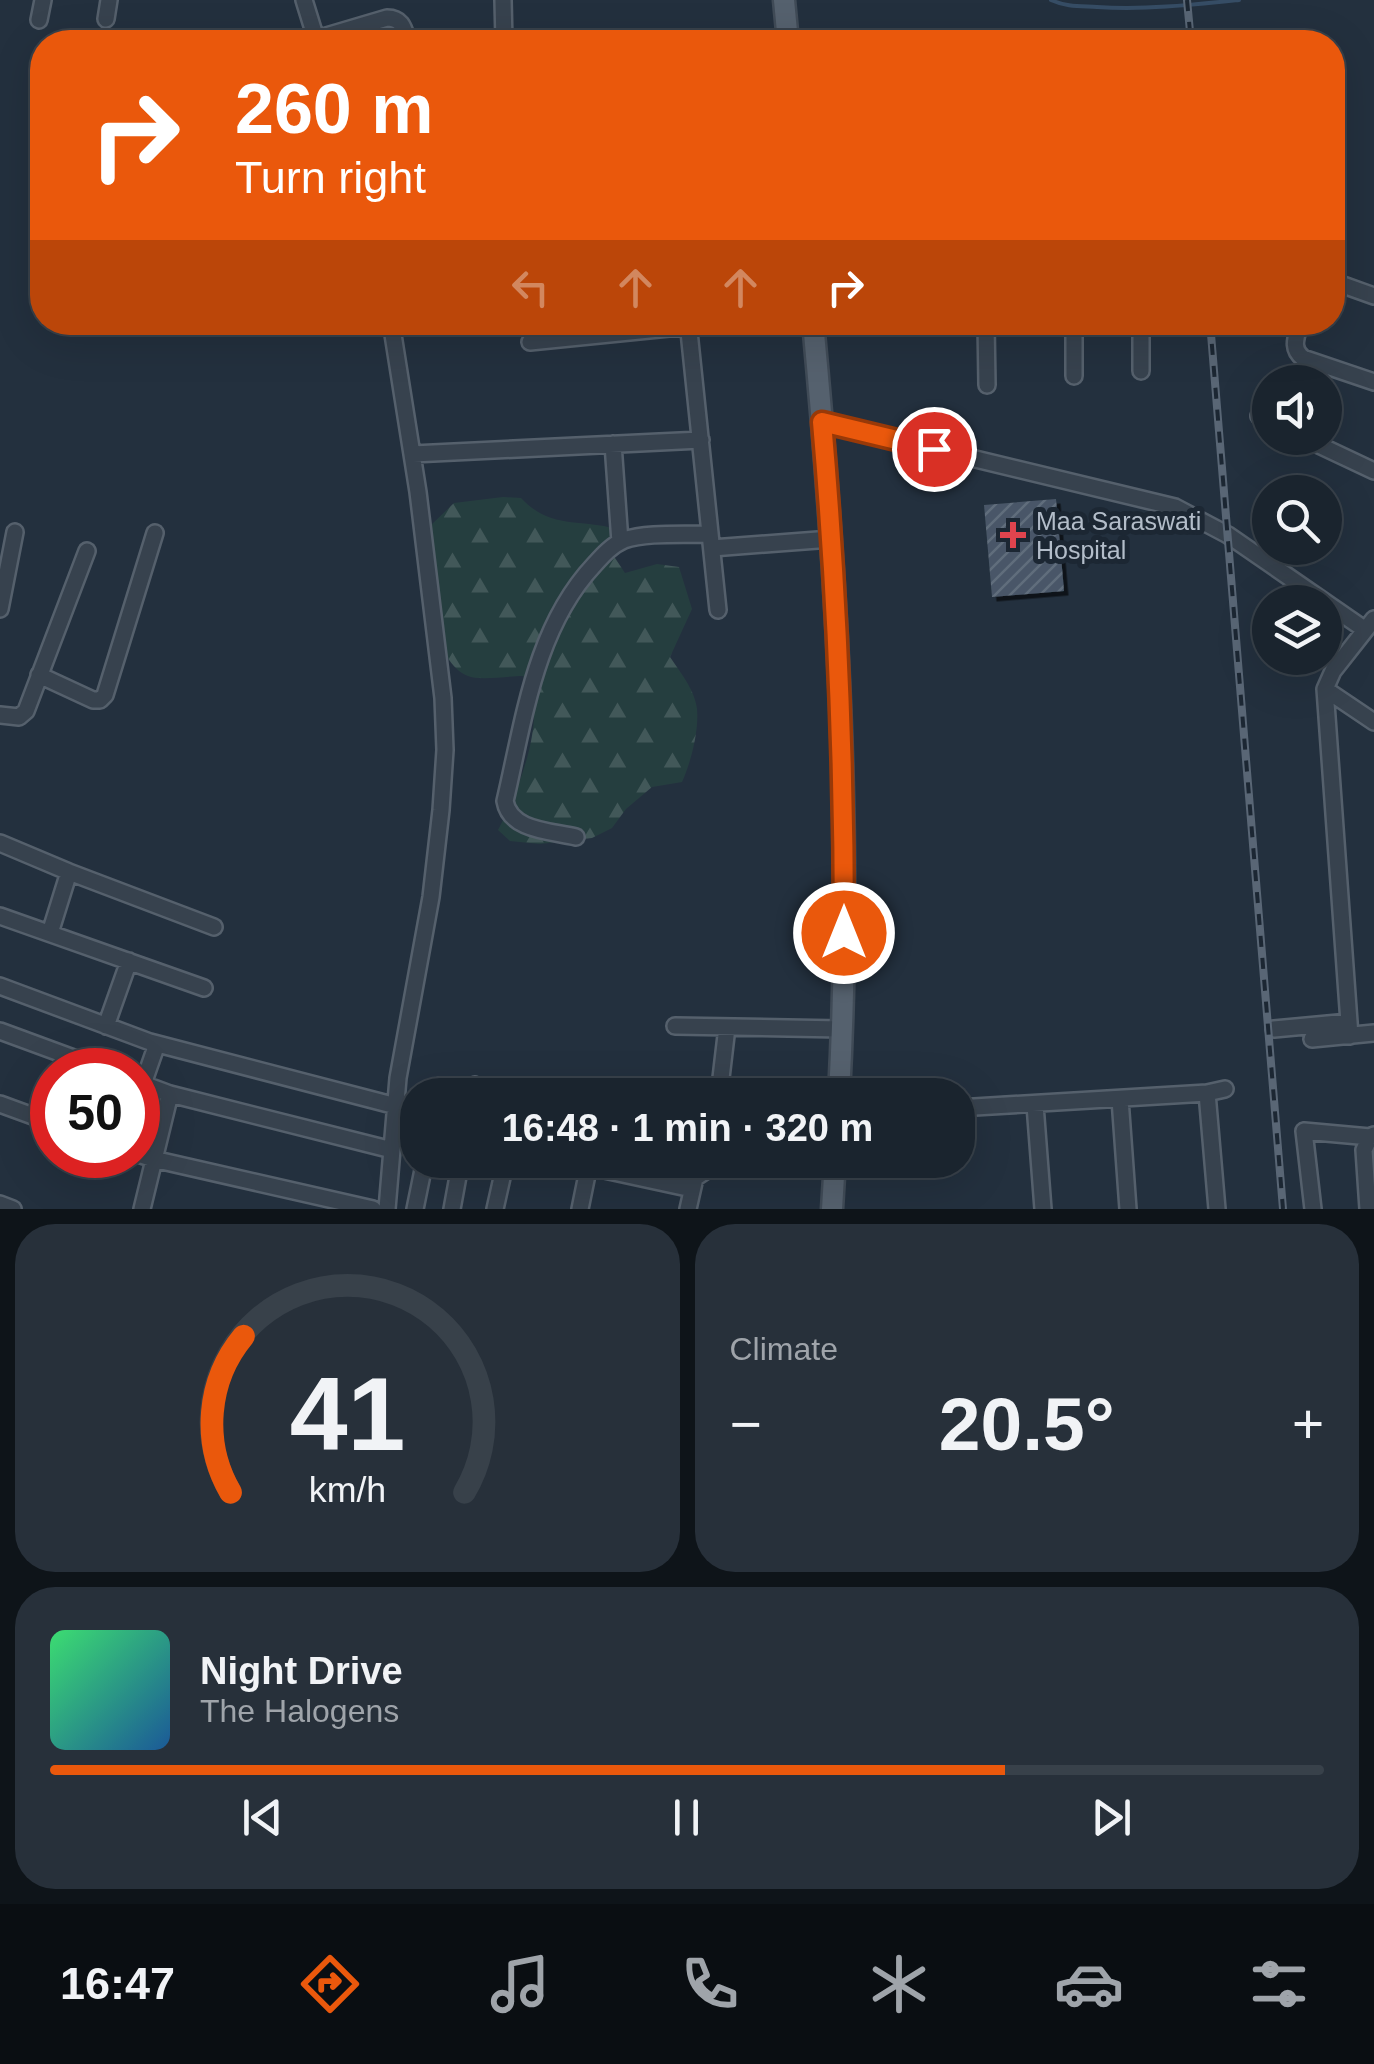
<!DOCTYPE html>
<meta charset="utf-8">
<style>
body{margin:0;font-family:Helvetica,sans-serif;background:#27303a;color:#f1f3f6;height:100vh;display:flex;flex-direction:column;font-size:38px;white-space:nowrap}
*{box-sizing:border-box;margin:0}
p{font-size:32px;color:#9fa4aa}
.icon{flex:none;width:55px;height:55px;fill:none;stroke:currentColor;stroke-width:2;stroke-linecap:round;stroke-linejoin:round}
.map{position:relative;height:1209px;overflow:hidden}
.sheet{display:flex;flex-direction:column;gap:15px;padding:15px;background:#0e1419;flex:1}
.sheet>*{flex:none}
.guide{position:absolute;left:30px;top:30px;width:1315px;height:305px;border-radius:40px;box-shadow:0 10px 40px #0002,0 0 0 2px #38414a;background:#ea580c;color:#fff;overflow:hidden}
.tools{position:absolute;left:1252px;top:365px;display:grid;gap:20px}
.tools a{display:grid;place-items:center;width:90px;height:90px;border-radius:50%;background:#1a242e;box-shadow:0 10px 40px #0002,0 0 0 2px #38414a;font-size:50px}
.speed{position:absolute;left:30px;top:1048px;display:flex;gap:20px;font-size:50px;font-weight:700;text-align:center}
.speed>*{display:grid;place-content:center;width:130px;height:130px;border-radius:50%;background:#1a242e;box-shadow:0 10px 40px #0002,0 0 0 2px #38414a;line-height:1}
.speed .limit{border:15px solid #d22;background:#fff;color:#111}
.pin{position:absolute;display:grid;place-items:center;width:85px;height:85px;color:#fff;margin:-42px;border:5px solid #fff;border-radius:50%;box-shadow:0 2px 10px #0007}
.me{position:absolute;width:110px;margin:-55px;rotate:0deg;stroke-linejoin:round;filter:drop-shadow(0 0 8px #0008)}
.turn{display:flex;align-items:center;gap:35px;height:210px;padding:0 40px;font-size:45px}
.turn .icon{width:130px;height:130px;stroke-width:2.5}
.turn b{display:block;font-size:70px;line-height:85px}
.lanes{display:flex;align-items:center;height:95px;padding:0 40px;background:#0003;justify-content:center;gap:50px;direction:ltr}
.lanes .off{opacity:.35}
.big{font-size:75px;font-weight:700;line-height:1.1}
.sheet .widget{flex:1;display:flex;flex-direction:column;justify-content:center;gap:15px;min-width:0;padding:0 35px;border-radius:40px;background:#27303a}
.sheet .dial{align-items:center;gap:0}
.dial svg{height:260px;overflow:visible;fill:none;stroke:#38414a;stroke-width:7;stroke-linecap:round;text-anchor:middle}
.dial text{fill:#f1f3f6;stroke:none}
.song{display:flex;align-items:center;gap:30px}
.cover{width:120px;height:120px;border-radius:15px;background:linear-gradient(135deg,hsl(140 70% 55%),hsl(210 70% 35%))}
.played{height:10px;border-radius:5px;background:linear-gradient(90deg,#ea580c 75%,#38414a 75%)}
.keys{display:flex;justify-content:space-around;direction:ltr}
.heat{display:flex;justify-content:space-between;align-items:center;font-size:55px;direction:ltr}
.sheet .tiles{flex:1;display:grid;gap:15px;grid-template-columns:1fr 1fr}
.widget:last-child{grid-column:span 2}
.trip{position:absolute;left:400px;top:1078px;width:575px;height:100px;border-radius:40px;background:#1a242e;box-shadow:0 10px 40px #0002,0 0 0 2px #38414a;font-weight:700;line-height:100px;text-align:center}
.dock{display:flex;height:160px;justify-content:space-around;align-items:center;background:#0a0e12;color:#9fa4aa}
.dock .icon{width:70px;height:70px}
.dock .on{color:#ea580c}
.dock b{font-size:45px;color:#f1f3f6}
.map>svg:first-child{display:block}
</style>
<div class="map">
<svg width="1374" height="1209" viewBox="0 0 1374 1209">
<defs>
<pattern id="forest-firs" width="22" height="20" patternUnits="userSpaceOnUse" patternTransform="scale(2.5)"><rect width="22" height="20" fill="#253e3f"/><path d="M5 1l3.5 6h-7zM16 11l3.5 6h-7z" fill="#425859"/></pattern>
<pattern id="building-hatch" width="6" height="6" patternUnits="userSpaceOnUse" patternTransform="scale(2.5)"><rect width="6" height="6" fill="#495767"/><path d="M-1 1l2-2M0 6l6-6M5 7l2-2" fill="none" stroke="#616d7b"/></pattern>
<filter id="shadow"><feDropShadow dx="4.5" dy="4.5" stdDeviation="0" flood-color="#0009"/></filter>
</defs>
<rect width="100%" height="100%" fill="#23303e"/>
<path fill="url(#forest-firs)" d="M 503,497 L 521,498 C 551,530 578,518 616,529 L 611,552 L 625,573 L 657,564 L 679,567 L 692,609 L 670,657 C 680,672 695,690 697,709 C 699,731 691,762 682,782 L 652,787 L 626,809 L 612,828 L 592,838 L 540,844 L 510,841 L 498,830 C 516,795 536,746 534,706 C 534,696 527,685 523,676 C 509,676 479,681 468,676 C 425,658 430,565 430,526 L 454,503 Z"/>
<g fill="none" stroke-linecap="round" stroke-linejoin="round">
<path stroke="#364d65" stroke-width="4" d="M 1051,0 C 1066,7 1081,6 1097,7 C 1145,10 1191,5 1239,0"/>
</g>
<path fill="url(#building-hatch)" filter="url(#shadow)" d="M 1056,499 L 1064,591 L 992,597 L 984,505 Z"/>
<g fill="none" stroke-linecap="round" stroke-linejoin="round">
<g stroke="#55606c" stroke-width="20">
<path id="minor" d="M 304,0 L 317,42
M 503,0 L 504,42
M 106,19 L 109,0
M 39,20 L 43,0
M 316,39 L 387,18 C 403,18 404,30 408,42
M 1332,281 L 1374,296
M 688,322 L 718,610
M 986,322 L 987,385
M 1074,322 L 1074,376
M 1080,322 L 1110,322
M 1141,322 L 1141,371
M 1300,322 C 1297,336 1290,348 1303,358 L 1374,382
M 530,342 L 689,326
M 1259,416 L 1270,421
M 822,422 L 1175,507 L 1228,535 L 1364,629
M 1304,438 L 1374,471
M 613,444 L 620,542
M 413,454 L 701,440
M 712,548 L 831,539
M 0,609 L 15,532
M 39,675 L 93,700 L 100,700 L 105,695 L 155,533
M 1325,689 L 1374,722
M 0,715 L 19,717 L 26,711 L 87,551
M 576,837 C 551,831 510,831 505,801 C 524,720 535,628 594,565 C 603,555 612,545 624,540 C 647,532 684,535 709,534
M 0,843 L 69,872 L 214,927
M 0,916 L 204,988
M 50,933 L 69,872
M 0,986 L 150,1042 L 396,1106
M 106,1026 L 129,961
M 675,1026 L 841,1029
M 1274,1029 L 1349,1022
M 0,1031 L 106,1070
M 1350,1036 L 1325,689 L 1333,671 L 1374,619
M 1312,1039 L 1374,1033
M 138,1082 L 170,1094 L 392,1150
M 143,1084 L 157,1044
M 1207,1093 L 1217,1209
M 438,1095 L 440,1086
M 473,1095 L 475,1085
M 520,1095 L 522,1086
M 719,1095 L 727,1027
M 1120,1099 L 1128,1209
M 0,1104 L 52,1123
M 1035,1105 L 1043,1209
M 958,1108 L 1207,1093 L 1225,1089
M 138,1154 L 153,1159 L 373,1209
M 558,1160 L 692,1189
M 0,1204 L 13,1209
M 142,1209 L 170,1094
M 387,1209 L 398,1078 L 431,897 L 441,810 L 445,750 L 443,698 L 418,492 L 391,322
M 415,1209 L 425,1160
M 452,1209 L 461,1160
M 495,1209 L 506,1160
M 580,1209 L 590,1160
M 688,1209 L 695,1178 L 710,1168 L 712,1160
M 1313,1209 L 1304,1131 L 1370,1137
M 1368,1209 L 1364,1150 L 1370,1137 L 1374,1135"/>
</g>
<g stroke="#404b57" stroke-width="25">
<path id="major" d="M 784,0 L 788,42
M 813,322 C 837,579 853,837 839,1095
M 832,1209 L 835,1160"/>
</g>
<use href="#minor" stroke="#37424e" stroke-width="15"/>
<use href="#major" stroke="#55616e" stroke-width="20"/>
<g stroke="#596675" stroke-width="8">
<path id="rail" d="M 1187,0 L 1191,42
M 1210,322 L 1283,1209"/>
</g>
<use href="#rail" stroke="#1c2733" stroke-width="4" stroke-dasharray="11" stroke-linecap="butt"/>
</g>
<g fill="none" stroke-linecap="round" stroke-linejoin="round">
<g stroke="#983908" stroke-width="25">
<path id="route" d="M 844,933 C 844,762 837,592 822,422 L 934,449"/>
</g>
<use href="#route" stroke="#ea580c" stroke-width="18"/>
</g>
<path fill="#e0444e" stroke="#1c2733" stroke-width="4" d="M1008 520h10v10h10v10h-10v10h-10v-10h-10v-10h10z"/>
<g text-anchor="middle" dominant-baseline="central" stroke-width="10" stroke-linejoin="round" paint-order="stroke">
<g font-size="25" fill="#b3bdc9" stroke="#1c2733" text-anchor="start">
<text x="1036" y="521">Maa Saraswati<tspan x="1036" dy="29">Hospital</tspan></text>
</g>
</g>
</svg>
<div class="tools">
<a><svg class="icon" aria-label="sound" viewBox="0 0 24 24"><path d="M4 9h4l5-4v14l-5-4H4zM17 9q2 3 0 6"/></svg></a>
<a><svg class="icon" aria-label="search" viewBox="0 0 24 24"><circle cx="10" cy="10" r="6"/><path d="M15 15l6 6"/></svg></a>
<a><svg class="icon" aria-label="layers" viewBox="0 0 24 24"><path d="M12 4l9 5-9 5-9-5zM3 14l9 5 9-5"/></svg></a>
</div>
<div class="speed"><div class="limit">50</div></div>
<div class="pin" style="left:934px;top:449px;background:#d93025"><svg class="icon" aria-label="arrive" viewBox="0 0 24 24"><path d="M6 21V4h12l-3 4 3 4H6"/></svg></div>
<svg class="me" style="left:844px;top:933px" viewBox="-20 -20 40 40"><circle r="17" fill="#ea580c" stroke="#fff" stroke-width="3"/><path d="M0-11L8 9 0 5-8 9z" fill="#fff"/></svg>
<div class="trip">16:48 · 1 min · 320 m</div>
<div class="guide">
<div class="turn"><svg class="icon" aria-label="right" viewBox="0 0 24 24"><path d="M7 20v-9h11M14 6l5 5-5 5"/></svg><div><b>260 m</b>Turn right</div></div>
<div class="lanes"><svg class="icon off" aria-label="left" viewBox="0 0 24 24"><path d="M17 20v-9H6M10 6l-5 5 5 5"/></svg><svg class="icon off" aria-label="ahead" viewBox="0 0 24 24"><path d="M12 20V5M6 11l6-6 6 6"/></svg><svg class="icon off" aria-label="ahead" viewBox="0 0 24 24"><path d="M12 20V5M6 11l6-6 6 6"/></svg><svg class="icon" aria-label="right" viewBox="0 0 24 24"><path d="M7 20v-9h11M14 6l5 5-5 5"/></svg></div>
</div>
</div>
<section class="sheet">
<div class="tiles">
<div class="widget dial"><svg viewBox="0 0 100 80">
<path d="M14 69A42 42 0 1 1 86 69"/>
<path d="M14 69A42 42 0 0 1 18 21" stroke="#ea580c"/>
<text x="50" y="56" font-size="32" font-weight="700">41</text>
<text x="50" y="72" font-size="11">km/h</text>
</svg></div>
<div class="widget"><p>Climate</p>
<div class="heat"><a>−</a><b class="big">20.5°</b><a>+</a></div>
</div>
<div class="widget">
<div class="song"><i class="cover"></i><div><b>Night Drive</b><p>The Halogens</p></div></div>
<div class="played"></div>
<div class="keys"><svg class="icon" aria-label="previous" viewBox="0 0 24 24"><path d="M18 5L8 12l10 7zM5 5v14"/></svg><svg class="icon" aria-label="pause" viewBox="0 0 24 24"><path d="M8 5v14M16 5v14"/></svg><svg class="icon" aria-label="next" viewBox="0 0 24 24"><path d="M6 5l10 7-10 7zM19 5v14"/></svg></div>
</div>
</div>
</section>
<nav class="dock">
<b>16:47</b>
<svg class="icon on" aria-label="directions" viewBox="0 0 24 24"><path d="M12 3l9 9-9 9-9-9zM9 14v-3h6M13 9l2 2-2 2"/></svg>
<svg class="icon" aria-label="music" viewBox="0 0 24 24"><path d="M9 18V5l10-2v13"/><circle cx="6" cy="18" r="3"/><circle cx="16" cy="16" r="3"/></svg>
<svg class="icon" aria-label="phone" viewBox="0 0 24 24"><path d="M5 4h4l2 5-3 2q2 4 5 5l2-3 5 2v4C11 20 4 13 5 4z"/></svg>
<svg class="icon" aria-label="climate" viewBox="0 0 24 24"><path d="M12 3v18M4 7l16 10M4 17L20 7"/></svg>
<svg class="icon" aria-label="car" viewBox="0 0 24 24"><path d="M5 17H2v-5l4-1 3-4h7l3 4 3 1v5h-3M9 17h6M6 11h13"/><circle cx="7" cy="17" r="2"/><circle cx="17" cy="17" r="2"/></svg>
<svg class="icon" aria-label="filters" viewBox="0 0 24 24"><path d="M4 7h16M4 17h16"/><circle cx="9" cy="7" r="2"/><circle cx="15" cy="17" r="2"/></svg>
</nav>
